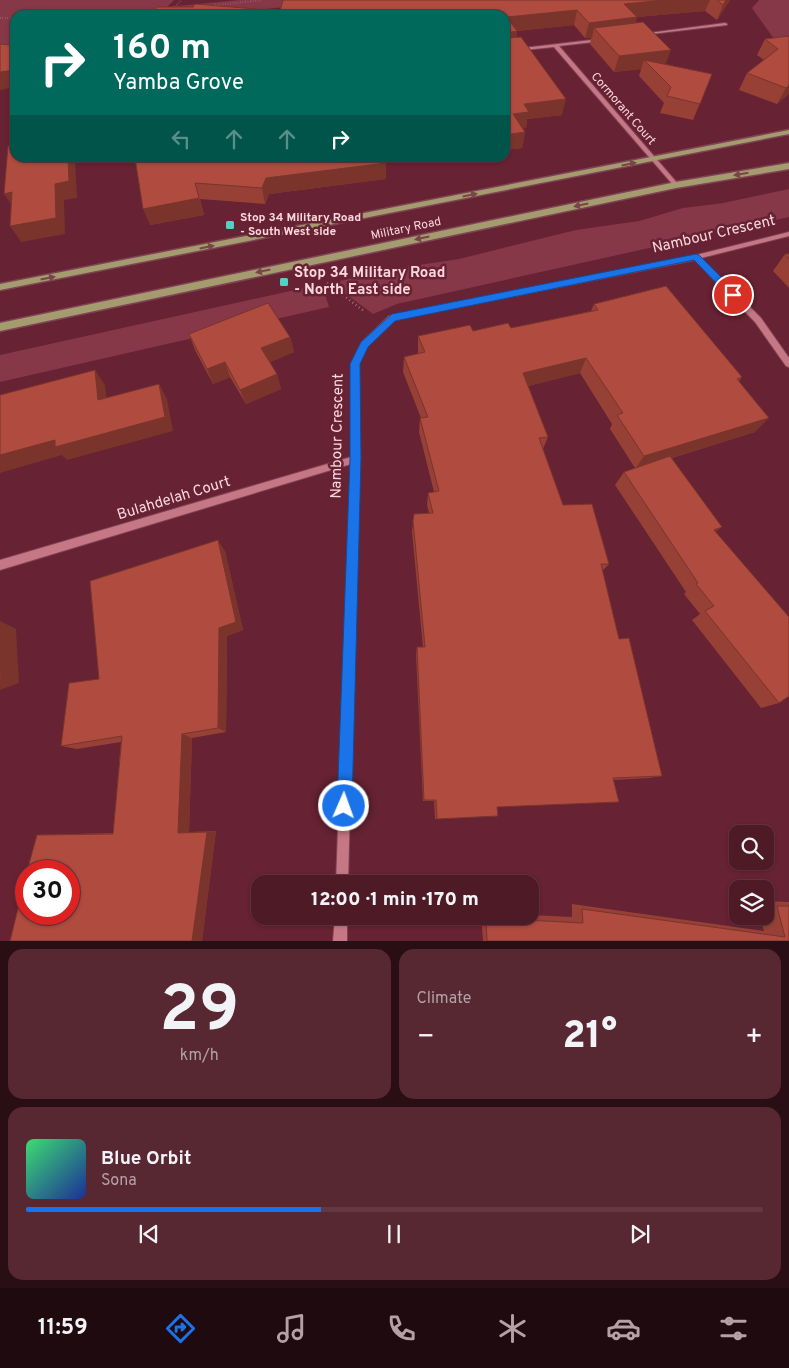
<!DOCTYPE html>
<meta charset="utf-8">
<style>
body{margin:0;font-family:Overpass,sans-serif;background:#572732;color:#f1f3f6;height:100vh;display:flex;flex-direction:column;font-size:19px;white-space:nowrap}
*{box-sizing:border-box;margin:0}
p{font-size:16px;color:#b3a1a7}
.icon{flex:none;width:28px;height:28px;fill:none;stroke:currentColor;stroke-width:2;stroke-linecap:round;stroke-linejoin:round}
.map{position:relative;height:941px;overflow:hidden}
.sheet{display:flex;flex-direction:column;gap:8px;padding:8px;background:#2a0e15;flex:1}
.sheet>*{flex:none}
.guide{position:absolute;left:10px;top:10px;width:500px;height:152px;border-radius:15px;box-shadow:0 1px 4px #0004,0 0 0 1px #643843;background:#00695c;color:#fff;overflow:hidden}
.controls{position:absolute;left:729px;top:825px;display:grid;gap:10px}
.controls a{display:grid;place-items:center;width:45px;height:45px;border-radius:10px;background:#4d1a26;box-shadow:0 1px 4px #0004,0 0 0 1px #643843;font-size:25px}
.speed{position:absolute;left:15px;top:860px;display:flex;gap:10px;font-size:25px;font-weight:700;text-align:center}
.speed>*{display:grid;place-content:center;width:65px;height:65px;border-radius:50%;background:#4d1a26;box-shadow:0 1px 4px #0004,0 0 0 1px #643843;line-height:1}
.speed .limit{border:8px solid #d22;background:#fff;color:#111}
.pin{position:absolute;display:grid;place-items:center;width:42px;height:42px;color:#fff;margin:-21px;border:2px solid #fff;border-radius:50%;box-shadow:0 1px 5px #0007}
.me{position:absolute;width:55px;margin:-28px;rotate:2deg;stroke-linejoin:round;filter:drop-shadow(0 0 4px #0008)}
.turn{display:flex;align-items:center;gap:18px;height:105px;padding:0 20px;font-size:22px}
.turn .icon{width:65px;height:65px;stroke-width:2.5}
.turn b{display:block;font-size:35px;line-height:42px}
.lanes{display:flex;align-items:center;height:48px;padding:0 20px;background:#0003;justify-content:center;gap:25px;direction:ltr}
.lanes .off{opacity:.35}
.big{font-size:38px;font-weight:800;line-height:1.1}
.sheet .widget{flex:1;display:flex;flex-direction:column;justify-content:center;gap:8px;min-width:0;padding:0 18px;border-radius:15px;background:#572732}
.sheet .dial{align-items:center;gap:0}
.dial b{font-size:65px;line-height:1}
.song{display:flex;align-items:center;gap:15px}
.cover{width:60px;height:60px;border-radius:8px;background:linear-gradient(135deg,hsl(140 70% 55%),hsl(230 70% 35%))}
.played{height:5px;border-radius:2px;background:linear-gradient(90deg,#1a73e8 40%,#643843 40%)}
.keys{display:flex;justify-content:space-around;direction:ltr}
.heat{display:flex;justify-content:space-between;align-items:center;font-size:28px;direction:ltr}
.sheet .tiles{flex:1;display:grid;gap:8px;grid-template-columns:1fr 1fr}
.widget:last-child{grid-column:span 2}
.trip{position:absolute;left:251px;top:875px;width:288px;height:50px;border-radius:15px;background:#4d1a26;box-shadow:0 1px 4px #0004,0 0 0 1px #643843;font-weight:800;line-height:50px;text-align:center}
.tabs{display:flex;height:80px;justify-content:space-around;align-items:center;background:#1f0a0f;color:#b3a1a7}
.tabs .icon{width:35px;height:35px}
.tabs .on{color:#1a73e8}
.tabs b{font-size:22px;color:#f1f3f6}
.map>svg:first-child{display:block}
</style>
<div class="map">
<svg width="789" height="941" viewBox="0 0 789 941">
<rect width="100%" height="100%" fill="#672233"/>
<path fill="#863748" d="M 0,0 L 174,0 L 167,7 L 239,0 L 354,0 L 206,15 L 15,15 L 15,51 L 0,53 Z
M 759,0 L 789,0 L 789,43 L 774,39 L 752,8 Z
M 789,189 L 789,217 L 397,304 L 373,314 L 331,283 L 392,269 L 459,259 L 576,230 L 639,221 L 683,208 L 723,203 Z
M 322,284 L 329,307 L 0,382 L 0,355 Z"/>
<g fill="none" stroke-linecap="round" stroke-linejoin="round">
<g stroke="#7e4354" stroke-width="2">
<path id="minor" d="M 725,23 L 727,24 L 727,25 L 643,35 L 641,34 Z
M 600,39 L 602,39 L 602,41 L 559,46 L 678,184 L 678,186 L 674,186 L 554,47 L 505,52 L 505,50 Z
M 789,232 L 789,236 L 701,258 L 761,318 L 789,358 L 789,367 L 786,366 L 755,322 L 695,260 L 394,320 L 367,347 L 359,364 L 359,459 L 348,884 L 336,884 L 351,464 L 0,570 L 0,560 L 351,457 L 351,364 L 361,343 L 389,316 L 696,255 Z
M 335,916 L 347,916 L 347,941 L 333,941 Z"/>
</g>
<g stroke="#7e4354" stroke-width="3">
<path id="major" d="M 789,130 L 789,134 L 0,290 L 0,284 Z
M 789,163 L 789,169 L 676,188 L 0,331 L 0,323 L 676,182 Z"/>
</g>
<path stroke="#a46d79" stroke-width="2" stroke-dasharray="0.5 2" stroke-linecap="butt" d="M 208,6 L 262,0
M 171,10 L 182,0
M 146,15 L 157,11
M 0,18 L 15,18"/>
<path stroke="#a46d79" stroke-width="2.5" stroke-dasharray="1 3" stroke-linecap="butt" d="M 327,283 L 364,311"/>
<use href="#minor" fill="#c67785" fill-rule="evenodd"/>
<use href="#major" fill="#a49b6e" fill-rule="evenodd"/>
</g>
<path fill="#964036" d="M 283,0 L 730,0 L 717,20 L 705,11 L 637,17 L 635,23 L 665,64 L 712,74 L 693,120 L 660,113 L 664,103 L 639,76 L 641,69 L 614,72 L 590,44 L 591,38 L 585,38 L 574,25 L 517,31 L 516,37 L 562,115 L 527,119 L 526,128 L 523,128 L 525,132 L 522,148 L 505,150 L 505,15 L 280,11 Z
M 789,36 L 789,94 L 777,104 L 739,90 L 747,73 L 764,60 L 757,55 L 765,39 Z
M 135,158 L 384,158 L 386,163 L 386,179 L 269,194 L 265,204 L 200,199 L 204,215 L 150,225 Z
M 785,254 L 789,254 L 789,288 L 773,271 Z
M 594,304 L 742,377 L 739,381 L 755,432 L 672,458 L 716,533 L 788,616 L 789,616 L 789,696 L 779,703 L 761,708 L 692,620 L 700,614 L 684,594 L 686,592 L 615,485 L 624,472 L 635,468 L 610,429 L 612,424 L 580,373 L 528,386 L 548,437 L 543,449 L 563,505 L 609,564 L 602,571 L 619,639 L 662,776 L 649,778 L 614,780 L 497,807 L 437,819 L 435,819 L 434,801 L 423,801 L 416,655 L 417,647 L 423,647 L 412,532 L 414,514 L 429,513 L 427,505 L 428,493 L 434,492 L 419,432 L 420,418 L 421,418 L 403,372 L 404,357 L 418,354 L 418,336 L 473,331 L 511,328 L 591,311 Z
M 189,334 L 290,337 L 294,352 L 270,362 L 277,374 L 281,389 L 246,404 L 230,377 L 213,384 L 195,350 Z
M 225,551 L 243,630 L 227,636 L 226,732 L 192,738 L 189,832 L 216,831 L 202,941 L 10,941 L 37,835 L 113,833 L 121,742 L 77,749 L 61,746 L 99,679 Z
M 765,901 L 789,902 L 789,941 L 483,941 L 481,916 L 530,916 L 530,915 L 572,917 L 572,904 L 764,931 L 760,916 L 765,916 Z"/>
<path fill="#7a342c" d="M 665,0 L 710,0 L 705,11 L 637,17 L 632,32 L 594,28 L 592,38 L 585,38 L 589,23 L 624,4 Z
M 726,0 L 730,0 L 717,20 L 723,5 Z
M 577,10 L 574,25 L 505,32 L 507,17 Z
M 517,31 L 515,47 L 505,49 L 506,33 Z
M 671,50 L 665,66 L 644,60 L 641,69 L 614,72 L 619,56 Z
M 15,70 L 15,87 L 0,90 L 0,72 Z
M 789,85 L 789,94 L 777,104 L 786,88 Z
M 566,99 L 562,115 L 527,119 L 526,128 L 510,130 L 513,114 L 524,104 Z
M 525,132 L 522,148 L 505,150 L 505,135 Z
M 68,158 L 75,158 L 77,198 L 64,200 L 65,234 L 21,242 L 10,226 L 55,184 Z
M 386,163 L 386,179 L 269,194 L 265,204 L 262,188 L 266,178 Z
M 195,183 L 204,215 L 150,225 L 143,209 Z
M 12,192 L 15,210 L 4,194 Z
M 290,337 L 294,352 L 266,364 L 261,348 Z
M 586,358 L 580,373 L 519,388 L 523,373 Z
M 225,362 L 230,377 L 213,384 L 207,369 Z
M 95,370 L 105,385 L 108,414 L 98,400 Z
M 277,374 L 281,389 L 246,404 L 240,390 Z
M 159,384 L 167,399 L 173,431 L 67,460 L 62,455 L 0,473 L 0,455 Z
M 769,418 L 755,432 L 635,469 L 644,456 Z
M 722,527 L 709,538 L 714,530 Z
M 218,540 L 225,551 L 243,630 L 227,636 L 226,732 L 218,728 Z
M 0,621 L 16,629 L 19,683 L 0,690 Z
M 182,734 L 192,738 L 189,832 L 178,833 Z
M 216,831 L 202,941 L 192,941 L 207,832 Z"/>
<path fill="#af4b3f" stroke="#7a342c" d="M 283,0 L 665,0 L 624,4 L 637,17 L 589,23 L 577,10 L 507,17 L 517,31 L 506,33 L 506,38 L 521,37 L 566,99 L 524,104 L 529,112 L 513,114 L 525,132 L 505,135 L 505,15 L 151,15 L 157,7 L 193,7 L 195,4 L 280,11 Z
M 717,0 L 726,0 L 723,5 Z
M 643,22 L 671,50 L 619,56 L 594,28 Z
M 789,36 L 789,85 L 786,88 L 747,73 L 778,49 L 765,39 Z
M 0,44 L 9,45 L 15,44 L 15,70 L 0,72 Z
M 644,60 L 712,74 L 700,104 L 667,96 L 671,87 Z
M 15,145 L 15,158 L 68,158 L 69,181 L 55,184 L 56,218 L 10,226 L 12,192 L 4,194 L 8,146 Z
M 135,158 L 384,158 L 386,163 L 266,178 L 262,188 L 195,183 L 199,198 L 143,209 Z
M 785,254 L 789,254 L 789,259 Z
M 666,286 L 742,377 L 737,379 L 769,418 L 644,456 L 617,415 L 623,413 L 586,358 L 523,373 L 548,437 L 539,438 L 563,505 L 592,504 L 609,564 L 601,564 L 619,639 L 629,638 L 662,776 L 613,778 L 619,802 L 497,807 L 498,816 L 437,819 L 436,800 L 424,800 L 417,647 L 425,647 L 413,521 L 414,514 L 433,513 L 428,493 L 439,491 L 420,418 L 428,417 L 404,357 L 425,352 L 418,336 L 470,325 L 473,331 L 508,323 L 511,328 L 598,310 L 594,304 Z
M 268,303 L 290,337 L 261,348 L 277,374 L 240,390 L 225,362 L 207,369 L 189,334 Z
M 95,370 L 98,400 L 159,384 L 165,417 L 55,447 L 55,440 L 0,455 L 0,395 Z
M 670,456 L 722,527 L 714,530 L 789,617 L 789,696 L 779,703 L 705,611 L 714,606 L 696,584 L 698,583 L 624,472 Z
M 218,540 L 236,622 L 219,628 L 218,728 L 182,734 L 178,833 L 207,832 L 192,941 L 10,941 L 26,876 L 26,914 L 69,914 L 69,871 L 27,871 L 37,835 L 113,834 L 122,736 L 61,746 L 69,683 L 99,679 L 90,581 Z
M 0,656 L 1,677 L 0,677 Z
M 777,906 L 789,906 L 789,941 L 487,941 L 486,918 L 583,923 L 582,909 L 785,937 Z"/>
<defs><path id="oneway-solid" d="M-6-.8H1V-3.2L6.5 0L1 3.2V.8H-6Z" transform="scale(1.25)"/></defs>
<g fill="#794645">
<use href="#oneway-solid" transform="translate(629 164) rotate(-11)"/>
<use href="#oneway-solid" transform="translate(741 174) rotate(170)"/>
<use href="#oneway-solid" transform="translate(470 195) rotate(-11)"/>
<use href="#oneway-solid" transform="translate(581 205) rotate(168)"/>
<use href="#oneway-solid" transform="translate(422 238) rotate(168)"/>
<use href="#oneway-solid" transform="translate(207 247) rotate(-11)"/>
<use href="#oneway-solid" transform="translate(263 271) rotate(168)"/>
<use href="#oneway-solid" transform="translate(48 278) rotate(-11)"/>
</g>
<path fill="#1a73e8" stroke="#114b97" d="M 696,254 L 699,255 L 736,292 L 736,297 L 730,297 L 694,260 L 395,321 L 368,347 L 360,364 L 361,459 L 352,806 L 350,812 L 344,814 L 339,812 L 337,806 L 350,459 L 350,364 L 361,342 L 392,314 Z"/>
<g fill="#55cec5" stroke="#672233" stroke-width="2">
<rect x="225" y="220" width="10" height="10" rx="2.5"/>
<rect x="279" y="277" width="10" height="10" rx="2.5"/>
</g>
<g text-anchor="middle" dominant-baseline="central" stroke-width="5" stroke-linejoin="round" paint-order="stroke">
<g font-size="12" fill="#fbd7dc" stroke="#672233">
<text transform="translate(623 109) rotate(49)">Cormorant Court</text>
<text transform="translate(406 229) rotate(-12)">Military Road</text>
</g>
<g font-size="12" font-weight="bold" fill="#fbd7dc" stroke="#672233" text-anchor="start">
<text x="240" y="218">Stop 34 Military Road<tspan x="240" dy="14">- South West side</tspan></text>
</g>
<g font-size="15" fill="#fbd7dc" stroke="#672233">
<text transform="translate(714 235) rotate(-13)">Nambour Crescent</text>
<text transform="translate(338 436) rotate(-89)">Nambour Crescent</text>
<text transform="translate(174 499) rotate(-17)">Bulahdelah Court</text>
</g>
<g font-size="15" font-weight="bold" fill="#fbd7dc" stroke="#672233" text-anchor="start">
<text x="294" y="273">Stop 34 Military Road<tspan x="294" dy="17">- North East side</tspan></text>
</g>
</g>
</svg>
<div class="controls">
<a><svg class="icon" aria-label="search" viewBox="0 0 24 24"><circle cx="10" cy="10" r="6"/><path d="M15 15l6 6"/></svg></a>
<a><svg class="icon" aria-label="layers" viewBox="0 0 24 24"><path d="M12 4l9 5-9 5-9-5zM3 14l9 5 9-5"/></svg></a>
</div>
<div class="speed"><div class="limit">30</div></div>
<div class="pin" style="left:733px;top:295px;background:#d93025"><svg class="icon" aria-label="arrive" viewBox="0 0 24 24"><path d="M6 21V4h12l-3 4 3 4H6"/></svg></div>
<svg class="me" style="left:344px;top:806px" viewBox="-20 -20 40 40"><circle r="17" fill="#1a73e8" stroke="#fff" stroke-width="3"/><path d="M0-11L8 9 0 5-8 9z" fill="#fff"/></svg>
<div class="trip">12:00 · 1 min · 170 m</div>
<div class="guide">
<div class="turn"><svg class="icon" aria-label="right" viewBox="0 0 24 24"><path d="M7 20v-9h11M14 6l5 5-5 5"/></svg><div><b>160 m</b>Yamba Grove</div></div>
<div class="lanes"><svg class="icon off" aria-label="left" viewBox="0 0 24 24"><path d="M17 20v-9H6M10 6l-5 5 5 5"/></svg><svg class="icon off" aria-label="ahead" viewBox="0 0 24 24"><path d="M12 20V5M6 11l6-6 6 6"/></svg><svg class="icon off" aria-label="ahead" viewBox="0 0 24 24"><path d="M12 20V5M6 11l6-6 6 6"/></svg><svg class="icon" aria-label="right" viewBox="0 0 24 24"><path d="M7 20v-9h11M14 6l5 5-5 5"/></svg></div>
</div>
</div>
<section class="sheet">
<div class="tiles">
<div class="widget dial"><b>29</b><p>km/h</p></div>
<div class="widget"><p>Climate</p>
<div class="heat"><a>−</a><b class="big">21°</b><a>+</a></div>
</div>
<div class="widget">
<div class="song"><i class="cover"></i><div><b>Blue Orbit</b><p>Sona</p></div></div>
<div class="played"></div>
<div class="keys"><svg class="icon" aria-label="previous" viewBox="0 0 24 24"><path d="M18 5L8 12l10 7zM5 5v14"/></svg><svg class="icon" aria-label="pause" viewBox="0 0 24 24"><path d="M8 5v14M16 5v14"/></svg><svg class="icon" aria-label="next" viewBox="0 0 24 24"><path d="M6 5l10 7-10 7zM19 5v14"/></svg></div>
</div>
</div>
</section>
<nav class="tabs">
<b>11:59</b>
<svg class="icon on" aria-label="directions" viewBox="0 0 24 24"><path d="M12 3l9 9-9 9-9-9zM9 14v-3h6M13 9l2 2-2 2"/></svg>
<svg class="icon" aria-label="music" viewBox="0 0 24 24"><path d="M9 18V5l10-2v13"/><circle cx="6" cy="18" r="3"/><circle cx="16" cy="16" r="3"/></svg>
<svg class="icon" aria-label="phone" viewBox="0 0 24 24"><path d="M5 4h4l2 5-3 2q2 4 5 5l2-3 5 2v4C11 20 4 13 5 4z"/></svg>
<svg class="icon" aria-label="climate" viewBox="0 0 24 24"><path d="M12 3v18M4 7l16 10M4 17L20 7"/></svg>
<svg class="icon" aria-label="car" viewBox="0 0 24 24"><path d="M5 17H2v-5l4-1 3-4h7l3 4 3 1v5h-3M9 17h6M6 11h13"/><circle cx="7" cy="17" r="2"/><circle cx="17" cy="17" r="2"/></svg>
<svg class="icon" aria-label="filters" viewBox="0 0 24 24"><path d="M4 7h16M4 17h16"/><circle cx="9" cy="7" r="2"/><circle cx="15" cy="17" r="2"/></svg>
</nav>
